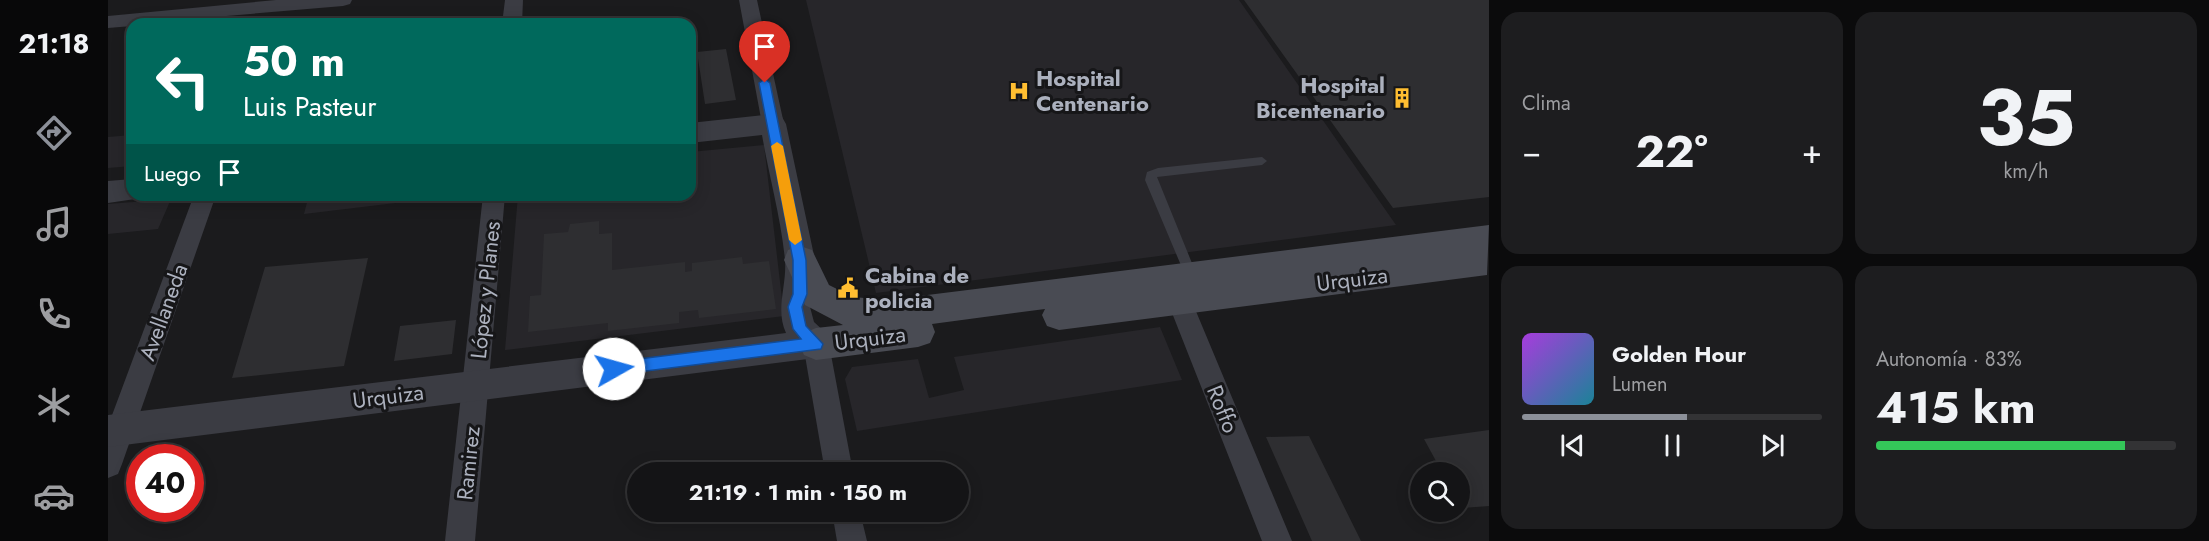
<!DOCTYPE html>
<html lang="es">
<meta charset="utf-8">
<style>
body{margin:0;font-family:Jost,sans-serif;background:#1d1d1f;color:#f1f3f6;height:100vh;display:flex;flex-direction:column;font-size:22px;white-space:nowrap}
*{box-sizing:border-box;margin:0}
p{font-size:20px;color:#9d9ea1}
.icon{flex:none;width:33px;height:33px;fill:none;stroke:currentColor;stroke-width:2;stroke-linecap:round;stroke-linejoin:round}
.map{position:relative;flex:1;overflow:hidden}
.drawer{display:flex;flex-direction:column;gap:12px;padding:12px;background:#0b0b0c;width:720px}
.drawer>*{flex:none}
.hud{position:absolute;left:18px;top:18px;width:570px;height:183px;border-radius:18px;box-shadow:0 3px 15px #0003,0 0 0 2px #333335;background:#00695c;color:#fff;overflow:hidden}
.tools{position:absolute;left:1302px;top:462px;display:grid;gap:12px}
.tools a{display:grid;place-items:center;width:60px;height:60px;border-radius:50%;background:#141416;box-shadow:0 3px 15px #0003,0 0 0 2px #333335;font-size:30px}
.speed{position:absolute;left:18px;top:444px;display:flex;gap:12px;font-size:30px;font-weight:700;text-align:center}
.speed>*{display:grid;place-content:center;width:78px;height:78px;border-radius:50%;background:#141416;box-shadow:0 3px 15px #0003,0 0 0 2px #333335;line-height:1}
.speed .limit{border:9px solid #d22;background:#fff;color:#111}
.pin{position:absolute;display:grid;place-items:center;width:51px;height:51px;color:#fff;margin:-62px -26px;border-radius:50% 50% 50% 0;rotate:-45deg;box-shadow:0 0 6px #0007}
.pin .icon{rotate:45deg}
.me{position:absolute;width:66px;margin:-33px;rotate:83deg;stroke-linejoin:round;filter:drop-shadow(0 0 4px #0008)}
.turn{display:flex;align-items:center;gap:21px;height:126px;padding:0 18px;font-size:27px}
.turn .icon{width:78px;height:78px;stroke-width:2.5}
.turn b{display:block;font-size:42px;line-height:51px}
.then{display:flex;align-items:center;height:57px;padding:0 18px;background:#0003;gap:12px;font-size:22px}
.big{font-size:45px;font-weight:700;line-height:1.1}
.drawer .card{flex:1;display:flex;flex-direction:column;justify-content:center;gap:9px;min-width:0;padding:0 21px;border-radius:18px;background:#1d1d1f}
.drawer .dial{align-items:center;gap:0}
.dial b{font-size:78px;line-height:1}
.song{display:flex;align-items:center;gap:18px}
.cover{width:72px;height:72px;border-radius:9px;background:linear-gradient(135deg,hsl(280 70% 55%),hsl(190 70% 35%))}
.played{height:6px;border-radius:3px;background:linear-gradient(90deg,#8c9099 55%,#333335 55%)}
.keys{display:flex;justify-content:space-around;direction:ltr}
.heat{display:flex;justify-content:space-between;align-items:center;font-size:33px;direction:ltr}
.charge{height:9px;border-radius:4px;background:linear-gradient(90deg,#34c759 83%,#333335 0)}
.drawer .tiles{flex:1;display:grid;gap:12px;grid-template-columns:repeat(2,1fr)}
.trip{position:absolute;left:519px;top:462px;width:342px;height:60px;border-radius:30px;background:#141416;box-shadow:0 3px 15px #0003,0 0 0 2px #333335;font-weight:700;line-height:60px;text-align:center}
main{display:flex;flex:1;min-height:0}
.tabs{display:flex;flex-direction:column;width:108px;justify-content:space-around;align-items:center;background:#080809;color:#9d9ea1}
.tabs .icon{width:42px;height:42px}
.tabs .selected{color:#8c9099}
.tabs b{font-size:27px;color:#f1f3f6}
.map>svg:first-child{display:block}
</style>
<main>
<nav class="tabs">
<b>21:18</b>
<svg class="icon selected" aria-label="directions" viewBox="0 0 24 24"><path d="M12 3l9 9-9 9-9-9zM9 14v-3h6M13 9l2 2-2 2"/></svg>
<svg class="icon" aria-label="music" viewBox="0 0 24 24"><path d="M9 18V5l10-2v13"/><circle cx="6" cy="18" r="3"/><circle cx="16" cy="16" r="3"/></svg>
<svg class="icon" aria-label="phone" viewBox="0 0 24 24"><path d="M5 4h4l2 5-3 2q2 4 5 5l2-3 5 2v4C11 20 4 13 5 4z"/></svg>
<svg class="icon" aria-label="climate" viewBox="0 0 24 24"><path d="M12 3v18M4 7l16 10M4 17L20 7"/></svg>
<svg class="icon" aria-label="car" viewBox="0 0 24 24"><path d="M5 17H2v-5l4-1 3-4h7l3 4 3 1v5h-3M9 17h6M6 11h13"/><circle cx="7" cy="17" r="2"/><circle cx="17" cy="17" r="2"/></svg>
</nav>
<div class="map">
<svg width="1381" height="541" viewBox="0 0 1381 541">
<rect width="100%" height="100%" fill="#1b1b1d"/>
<path fill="#27262a" d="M 698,0 L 1131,0 L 1288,225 L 768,293 Z
M 24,135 L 24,166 L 0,168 L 0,137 Z
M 656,145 L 676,316 L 397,350 L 410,195 L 582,195 L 582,152 Z
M 201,195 L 354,195 L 196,214 Z
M 63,199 L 50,229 L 0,234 L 0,204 Z
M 1052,327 L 1074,380 L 749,431 L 737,379 L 744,367 L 810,359 L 821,398 L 856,390 L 846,357 Z"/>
<path fill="#2e2e31" d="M 1136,0 L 1381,0 L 1381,197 L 1285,208 Z
M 618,49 L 628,100 L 597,104 L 589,52 Z
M 491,221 L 491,234 L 504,233 L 504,270 L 577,262 L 577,272 L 584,271 L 584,263 L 634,257 L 635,264 L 661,261 L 668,309 L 591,318 L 590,310 L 571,312 L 571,323 L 500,331 L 500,323 L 420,332 L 422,296 L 433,295 L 436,234 L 460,232 L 462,224 Z
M 260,258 L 236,366 L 124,378 L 157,267 Z
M 348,320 L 344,354 L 286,361 L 292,326 Z
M 1381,430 L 1381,506 L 1354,508 L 1352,472 L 1334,472 L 1316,439 Z
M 1201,436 L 1253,541 L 1204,541 L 1158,437 Z"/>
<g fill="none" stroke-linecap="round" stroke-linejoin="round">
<path fill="#3b3c43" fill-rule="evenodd" d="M 1154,157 L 1159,161 L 1154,165 L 1049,177 L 1090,278 L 1088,282 L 1084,283 L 1080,282 L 1037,180 L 1039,172 L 1050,168 Z"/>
<path fill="#3b3c43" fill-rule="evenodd" d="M 168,0 L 244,0 L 242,4 L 235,6 L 24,24 L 24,26 L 0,28 L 0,16 Z
M 397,0 L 415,0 L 414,24 L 394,24 Z
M 631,0 L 649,0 L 676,124 L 672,130 L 665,132 L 658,130 L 654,124 Z
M 86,195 L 108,195 L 14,464 L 10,474 L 0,478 L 0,426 Z
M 375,195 L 397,195 L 367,541 L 337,541 Z
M 1065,275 L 1074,278 L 1077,285 L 1184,541 L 1154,541 L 1053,285 L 1056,278 Z
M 708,333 L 717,336 L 721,344 L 745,472 L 717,472 L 695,344 L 699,336 Z
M 724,512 L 752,512 L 759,541 L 729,541 Z"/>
<path fill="#3b3c43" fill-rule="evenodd" d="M 665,114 L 674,117 L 678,124 L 707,260 L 707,294 L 702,307 L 706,322 L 719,334 L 724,344 L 719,354 L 708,358 L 0,447 L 0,415 L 678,333 C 667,309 679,286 677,260 C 673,218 661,176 654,135 L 582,143 L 582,123 Z
M 24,179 L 24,195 L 35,195 L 34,198 L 0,203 L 0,181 Z"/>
<path fill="#494b53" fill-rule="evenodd" d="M 1381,225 L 1379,275 L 951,330 L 939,326 L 934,315 L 937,309 L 824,324 L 827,332 L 822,343 L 810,347 L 708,360 L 696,355 L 691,344 L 696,333 L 708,328 L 735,325 L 697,305 L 676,260 L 680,250 L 692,246 L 704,250 L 721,285 L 745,297 L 779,300 Z"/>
</g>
<path fill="#1a73e8" stroke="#114b97" stroke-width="1.5" d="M 657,79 L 662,83 L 698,260 L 699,294 L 694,307 L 698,326 L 715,344 L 713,349 L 506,375 L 501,373 L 499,369 L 501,364 L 506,362 L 693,339 L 685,329 L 680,307 L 685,294 L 685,260 L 651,83 Z"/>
<path fill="#f59e0b" d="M 669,142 L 675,146 L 694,240 L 687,245 L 681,240 L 663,146 Z"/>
<defs>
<g id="hospital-bare" transform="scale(1.62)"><path d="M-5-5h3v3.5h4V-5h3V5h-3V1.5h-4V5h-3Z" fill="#ffbe31" stroke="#161618" stroke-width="2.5" paint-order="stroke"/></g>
<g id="building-bare" transform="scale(1.62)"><path d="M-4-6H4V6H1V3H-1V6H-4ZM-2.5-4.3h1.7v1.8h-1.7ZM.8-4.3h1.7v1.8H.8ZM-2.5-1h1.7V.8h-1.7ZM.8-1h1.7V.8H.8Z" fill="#ffbe31" stroke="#161618" stroke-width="2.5" paint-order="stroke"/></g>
<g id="civic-bare" transform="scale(1.62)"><path d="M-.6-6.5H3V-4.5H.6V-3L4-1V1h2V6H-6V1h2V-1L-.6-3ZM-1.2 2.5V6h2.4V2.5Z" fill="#ffbe31" stroke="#161618" stroke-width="2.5" paint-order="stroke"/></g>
</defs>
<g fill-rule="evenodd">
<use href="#hospital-bare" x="911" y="91"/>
<use href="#building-bare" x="1294" y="98"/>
<use href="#civic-bare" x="740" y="288"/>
</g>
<g text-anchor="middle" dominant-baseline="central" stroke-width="6" stroke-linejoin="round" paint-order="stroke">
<g font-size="22" font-weight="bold" fill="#acb1be" stroke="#161618" text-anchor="start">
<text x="928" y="78">Hospital<tspan x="928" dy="25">Centenario</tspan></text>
<text x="1277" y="85" text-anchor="end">Hospital<tspan x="1277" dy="25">Bicentenario</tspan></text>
<text x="757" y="275">Cabina de<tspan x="757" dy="25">policia</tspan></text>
</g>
<g font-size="22" fill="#acb1be" stroke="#161618">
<text transform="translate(1244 279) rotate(-7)">Urquiza</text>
<text transform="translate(377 290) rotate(-84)">López y Planes</text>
<text transform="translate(55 312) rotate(-70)">Avellaneda</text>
<text transform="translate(762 338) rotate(-7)">Urquiza</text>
<text transform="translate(280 396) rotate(-7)">Urquiza</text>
<text transform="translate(1115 409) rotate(68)">Roffo</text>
<text transform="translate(360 463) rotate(-84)">Ramirez</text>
</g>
</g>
</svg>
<div class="tools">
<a><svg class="icon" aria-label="search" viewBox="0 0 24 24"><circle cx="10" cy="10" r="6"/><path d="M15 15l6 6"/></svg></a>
</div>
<div class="speed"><div class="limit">40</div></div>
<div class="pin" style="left:657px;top:83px;background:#d93025"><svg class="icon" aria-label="arrive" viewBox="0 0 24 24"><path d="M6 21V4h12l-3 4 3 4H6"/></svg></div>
<svg class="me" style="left:506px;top:369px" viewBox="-20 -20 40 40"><circle r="19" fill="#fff"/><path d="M0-13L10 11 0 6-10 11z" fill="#1a73e8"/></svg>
<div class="trip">21:19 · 1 min · 150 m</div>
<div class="hud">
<div class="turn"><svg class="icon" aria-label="left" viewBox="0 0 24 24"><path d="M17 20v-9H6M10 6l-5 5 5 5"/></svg><div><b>50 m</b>Luis Pasteur</div></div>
<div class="then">Luego<svg class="icon" aria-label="arrive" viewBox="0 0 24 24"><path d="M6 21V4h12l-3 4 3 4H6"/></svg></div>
</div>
</div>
<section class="drawer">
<div class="tiles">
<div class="card"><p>Clima</p>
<div class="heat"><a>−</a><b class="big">22°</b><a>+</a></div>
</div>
<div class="card dial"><b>35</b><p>km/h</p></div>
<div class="card">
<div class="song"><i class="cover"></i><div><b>Golden Hour</b><p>Lumen</p></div></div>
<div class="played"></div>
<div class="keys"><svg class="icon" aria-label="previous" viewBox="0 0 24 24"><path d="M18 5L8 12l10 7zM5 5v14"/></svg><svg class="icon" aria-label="pause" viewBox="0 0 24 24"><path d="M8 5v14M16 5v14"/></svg><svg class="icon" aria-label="next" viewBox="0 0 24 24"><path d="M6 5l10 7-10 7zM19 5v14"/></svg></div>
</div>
<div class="card"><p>Autonomía · 83%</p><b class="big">415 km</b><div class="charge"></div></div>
</div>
</section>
</main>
